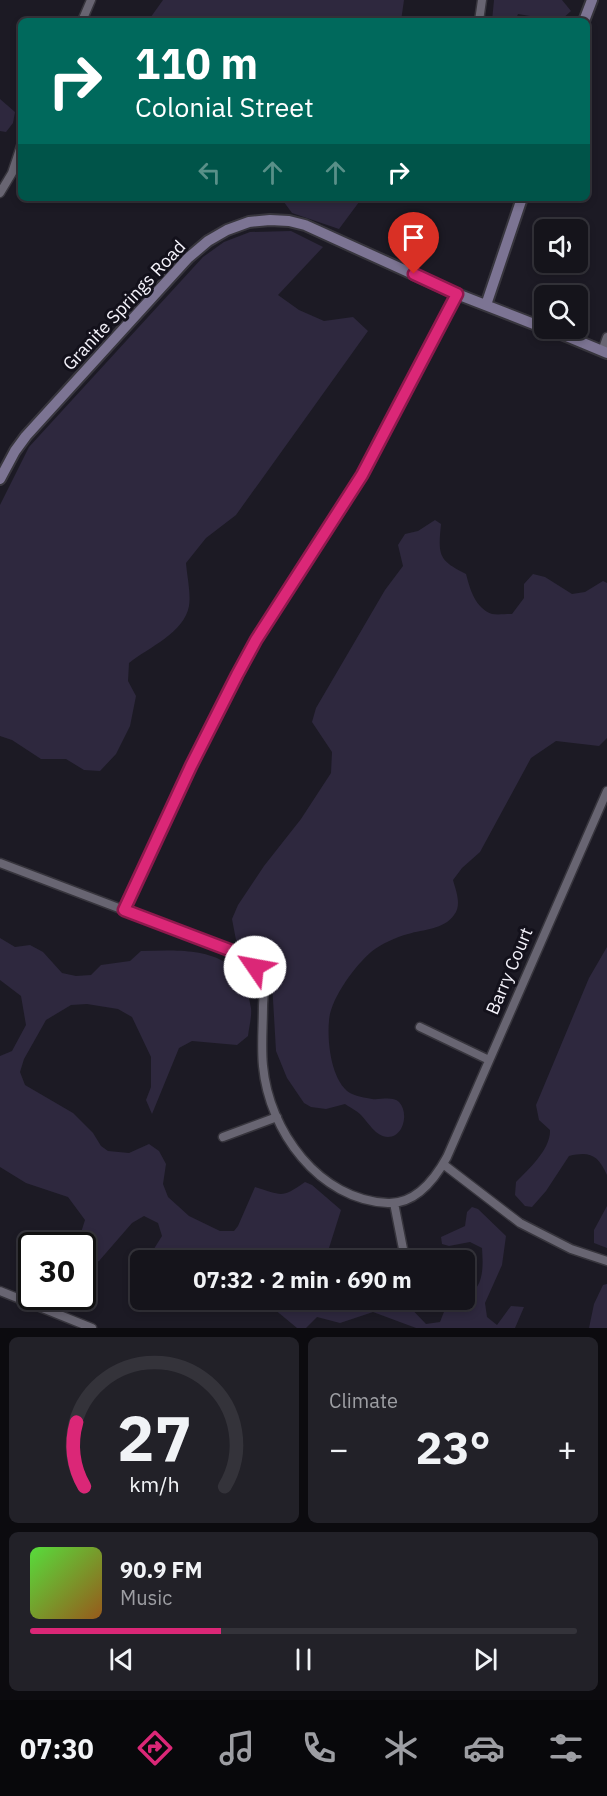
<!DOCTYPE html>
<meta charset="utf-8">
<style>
body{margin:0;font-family:"IBM Plex Sans",sans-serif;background:#222128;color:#f1f3f6;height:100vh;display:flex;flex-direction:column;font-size:22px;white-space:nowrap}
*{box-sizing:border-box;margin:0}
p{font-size:20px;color:#9d9ea3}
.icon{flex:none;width:33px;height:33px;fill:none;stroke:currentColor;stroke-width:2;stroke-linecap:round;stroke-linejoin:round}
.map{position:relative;height:1328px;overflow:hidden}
.side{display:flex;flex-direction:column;gap:9px;padding:9px;background:#0c0b0f;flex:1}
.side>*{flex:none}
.banner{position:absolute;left:18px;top:18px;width:572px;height:183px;border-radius:9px;box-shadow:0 3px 9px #0003,0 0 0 2px #34333a;background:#00695c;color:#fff;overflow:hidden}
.controls{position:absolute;left:534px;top:219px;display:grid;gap:12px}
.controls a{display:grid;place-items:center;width:54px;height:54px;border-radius:9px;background:#15141b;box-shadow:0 3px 9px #0003,0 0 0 2px #34333a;font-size:30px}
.speed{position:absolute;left:18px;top:1232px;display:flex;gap:12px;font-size:30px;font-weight:700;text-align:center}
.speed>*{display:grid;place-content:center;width:78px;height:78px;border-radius:50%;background:#15141b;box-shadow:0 3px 9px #0003,0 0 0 2px #34333a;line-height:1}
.speed .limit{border:3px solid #111;border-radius:9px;background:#fff;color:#111}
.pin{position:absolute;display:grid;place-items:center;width:51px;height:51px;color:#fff;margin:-62px -26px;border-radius:50% 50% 50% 0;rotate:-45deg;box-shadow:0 0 6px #0007}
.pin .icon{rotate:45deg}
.me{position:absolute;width:66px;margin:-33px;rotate:303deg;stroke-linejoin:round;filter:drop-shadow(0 0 4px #0008)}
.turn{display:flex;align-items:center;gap:21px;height:126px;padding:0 18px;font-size:27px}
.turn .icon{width:78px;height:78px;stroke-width:2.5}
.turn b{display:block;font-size:42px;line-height:51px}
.lanes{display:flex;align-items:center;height:57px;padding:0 18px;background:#0003;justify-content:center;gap:30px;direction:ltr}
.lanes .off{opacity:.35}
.big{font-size:45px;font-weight:800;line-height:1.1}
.side .card{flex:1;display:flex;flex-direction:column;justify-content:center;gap:9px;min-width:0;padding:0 21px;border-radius:9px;background:#222128}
.side .dial{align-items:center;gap:0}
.dial svg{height:156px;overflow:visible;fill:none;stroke:#34333a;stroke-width:7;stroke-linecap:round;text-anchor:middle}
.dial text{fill:#f1f3f6;stroke:none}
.song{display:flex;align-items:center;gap:18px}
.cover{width:72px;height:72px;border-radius:9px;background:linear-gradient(135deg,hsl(110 70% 55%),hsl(30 70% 35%))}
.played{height:6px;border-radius:3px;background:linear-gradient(90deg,#db2777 35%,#34333a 35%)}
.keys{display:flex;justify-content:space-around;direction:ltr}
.heat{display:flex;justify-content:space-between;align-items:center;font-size:33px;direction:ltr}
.side .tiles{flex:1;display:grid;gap:9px;grid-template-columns:1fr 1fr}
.card:last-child{grid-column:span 2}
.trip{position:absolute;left:130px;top:1250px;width:345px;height:60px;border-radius:9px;background:#15141b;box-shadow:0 3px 9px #0003,0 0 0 2px #34333a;font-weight:800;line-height:60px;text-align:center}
.menu{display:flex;height:96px;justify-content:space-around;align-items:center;background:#08080b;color:#9d9ea3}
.menu .icon{width:42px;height:42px}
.menu .selected{color:#db2777}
.menu b{font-size:27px;color:#f1f3f6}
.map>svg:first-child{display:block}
</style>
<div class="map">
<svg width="607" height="1328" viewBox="0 0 607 1328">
<rect width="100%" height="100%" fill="#1c1a24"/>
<path fill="#2e283e" d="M 163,0 L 404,0 L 401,21 L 148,21 Z
M 494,0 L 562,0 L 571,11 L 560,21 L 518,14 L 515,21 L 492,21 Z
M 0,99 L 15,112 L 13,123 L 6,132 L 0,131 Z
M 281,198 L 362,198 L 339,229 L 292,213 Z
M 291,231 L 323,247 L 278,295 L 299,310 L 324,321 L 353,317 L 368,331 L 236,515 L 206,538 L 186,563 C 187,576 191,593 189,606 C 184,633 149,647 129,663 L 128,681 L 136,696 L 130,726 L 116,754 L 100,771 L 84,770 L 66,759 L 41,759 L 12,740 L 0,736 L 0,505 L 29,447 L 203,257 L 224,242 L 250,232 Z
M 435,520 L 441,524 C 438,555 438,560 466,574 C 470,589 475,608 492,614 C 497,615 506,614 512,614 L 524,598 L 524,584 L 533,574 L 545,577 L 572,594 L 585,592 L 603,581 L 607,583 L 607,738 L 599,746 L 556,741 L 531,758 L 480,852 L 462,868 L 453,880 C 456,891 462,905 454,915 C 443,930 424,929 408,934 C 396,937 381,944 371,952 C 355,966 330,999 329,1021 C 327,1041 331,1081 350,1093 C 355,1096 366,1098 372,1099 C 380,1100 393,1096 399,1102 C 409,1112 404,1137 388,1137 C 376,1137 368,1122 361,1115 C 356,1110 351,1108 345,1104 L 326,1109 L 311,1107 L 304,1103 L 287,1078 L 276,1051 L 271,965 L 262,955 L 236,940 L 232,919 L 238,905 L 264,866 L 301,819 L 331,773 L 332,752 L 312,722 L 316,708 L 385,590 L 403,566 L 398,545 L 405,534 L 418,531 Z
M 0,938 L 15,947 L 30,945 L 43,952 L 62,973 L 76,976 L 91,975 L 101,965 L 130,961 L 141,951 C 190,950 242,946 251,1008 C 252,1017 249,1027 248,1036 L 237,1045 L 192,1041 L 179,1048 L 152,1114 L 146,1100 L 151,1087 L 151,1057 L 132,1017 L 118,1009 L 87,1004 L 71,1005 L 46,1020 L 24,1059 L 20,1072 L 25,1085 L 73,1113 L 93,1133 L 101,1146 L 108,1151 L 129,1153 L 149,1144 L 159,1151 L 166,1164 L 163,1184 L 168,1197 L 189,1216 L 220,1231 L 234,1231 L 238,1226 L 255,1187 C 282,1195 281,1199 305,1182 L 312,1185 L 341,1210 L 329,1248 L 329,1260 L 207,1260 L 198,1257 L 184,1260 L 147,1260 L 162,1236 L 158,1223 L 144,1216 L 132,1223 L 99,1261 L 83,1268 L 82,1245 L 77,1245 L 85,1220 L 68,1197 L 26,1183 L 0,1167 L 0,1056 L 12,1051 L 26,1025 L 21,996 L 0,980 Z
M 607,947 L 607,1175 C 598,1155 590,1151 569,1156 L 546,1191 L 532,1207 L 525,1206 L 515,1195 L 516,1182 C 528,1170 551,1149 550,1130 L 539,1120 L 536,1105 L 589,978 Z
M 607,1206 L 607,1248 L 594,1243 L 594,1230 Z
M 472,1207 L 478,1209 L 506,1236 L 502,1265 L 485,1303 L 487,1317 L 497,1325 L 511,1306 L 524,1307 L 515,1328 L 416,1328 L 373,1312 L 340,1323 L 317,1317 L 306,1328 L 297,1328 L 262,1299 L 364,1299 C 376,1304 389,1299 402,1299 L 426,1324 L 440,1322 L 449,1299 L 465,1299 L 465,1295 C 485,1290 483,1264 482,1248 L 470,1242 L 449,1246 L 442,1244 L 441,1237 L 465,1226 L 467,1212 Z
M 607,1284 L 607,1328 L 589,1328 L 594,1304 L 603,1285 Z"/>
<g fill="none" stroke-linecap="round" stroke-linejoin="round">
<g stroke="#37353d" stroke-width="11">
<path id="street" d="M 82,21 L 91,0
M 479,21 L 482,0
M 0,193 L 12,173 L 21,146
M 602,351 L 607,337
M 0,863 L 232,951 C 246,959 259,967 263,983 C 265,990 263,999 263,1006 C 263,1026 261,1046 263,1066 C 269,1131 319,1200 388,1203 C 416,1204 435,1179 447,1157 L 607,791
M 124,910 L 191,766 L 237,675 L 256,640 L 362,475 L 457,294
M 420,1027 L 489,1060
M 223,1137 L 277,1117
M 443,1164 L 520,1223 L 571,1249 L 607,1261
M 394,1203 L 405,1259
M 0,1291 L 92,1328"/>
</g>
<g stroke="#37353d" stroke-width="14">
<path id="secondary" d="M 584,21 L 592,0
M 486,305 L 522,198
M 547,328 L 607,353
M 0,479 L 15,451 L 26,436 L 188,258 L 208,241 L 227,230 L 249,222 L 270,220 L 289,221 L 305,225 L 457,294 L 544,328"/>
</g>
<use href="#street" stroke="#686572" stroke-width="8"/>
<use href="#secondary" stroke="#7c7493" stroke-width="10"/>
</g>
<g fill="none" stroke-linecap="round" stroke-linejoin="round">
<g stroke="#8e194d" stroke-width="15">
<path id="route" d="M 255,967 L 232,951 L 124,910 L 191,766 L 237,675 L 256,640 L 362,475 L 457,294 L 414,274"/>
</g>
<use href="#route" stroke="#db2777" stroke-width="10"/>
</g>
<g text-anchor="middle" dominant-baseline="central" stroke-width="6" stroke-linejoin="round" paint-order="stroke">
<g font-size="18" fill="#f5f3fb" stroke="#13111b">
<text transform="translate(124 305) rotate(-47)">Granite Springs Road</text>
<text transform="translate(509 971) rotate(-67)">Barry Court</text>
</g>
</g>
</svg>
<div class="controls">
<a><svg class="icon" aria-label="sound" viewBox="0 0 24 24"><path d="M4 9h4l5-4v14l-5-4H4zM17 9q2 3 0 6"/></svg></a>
<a><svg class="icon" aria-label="search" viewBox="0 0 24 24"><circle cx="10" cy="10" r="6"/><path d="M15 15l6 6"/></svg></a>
</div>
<div class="speed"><div class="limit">30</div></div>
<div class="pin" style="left:414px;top:274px;background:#d93025"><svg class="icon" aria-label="arrive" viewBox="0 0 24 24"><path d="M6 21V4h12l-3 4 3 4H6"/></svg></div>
<svg class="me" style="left:255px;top:967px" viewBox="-20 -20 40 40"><circle r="19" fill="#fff"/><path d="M0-13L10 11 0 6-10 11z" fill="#db2777"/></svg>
<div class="trip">07:32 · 2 min · 690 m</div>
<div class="banner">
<div class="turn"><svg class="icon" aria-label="right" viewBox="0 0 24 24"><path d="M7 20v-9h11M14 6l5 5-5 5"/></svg><div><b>110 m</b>Colonial Street</div></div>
<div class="lanes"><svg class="icon off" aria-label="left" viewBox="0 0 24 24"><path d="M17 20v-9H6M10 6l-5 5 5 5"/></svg><svg class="icon off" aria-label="ahead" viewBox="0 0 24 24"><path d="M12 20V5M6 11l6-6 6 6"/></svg><svg class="icon off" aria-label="ahead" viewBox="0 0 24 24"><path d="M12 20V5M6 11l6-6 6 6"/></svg><svg class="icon" aria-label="right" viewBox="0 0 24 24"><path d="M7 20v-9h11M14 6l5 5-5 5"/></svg></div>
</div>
</div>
<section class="side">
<div class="tiles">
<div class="card dial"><svg viewBox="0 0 100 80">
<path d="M14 69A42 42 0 1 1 86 69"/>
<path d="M14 69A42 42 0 0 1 10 36" stroke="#db2777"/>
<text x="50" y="56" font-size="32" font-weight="700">27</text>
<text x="50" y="72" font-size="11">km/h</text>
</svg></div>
<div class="card"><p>Climate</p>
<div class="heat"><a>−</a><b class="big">23°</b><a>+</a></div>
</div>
<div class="card">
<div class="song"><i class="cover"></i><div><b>90.9 FM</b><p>Music</p></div></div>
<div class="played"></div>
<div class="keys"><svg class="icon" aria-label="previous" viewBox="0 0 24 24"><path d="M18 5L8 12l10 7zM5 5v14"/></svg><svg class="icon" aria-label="pause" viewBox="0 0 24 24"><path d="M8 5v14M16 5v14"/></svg><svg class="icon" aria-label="next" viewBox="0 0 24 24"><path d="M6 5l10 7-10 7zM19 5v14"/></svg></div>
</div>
</div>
</section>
<nav class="menu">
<b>07:30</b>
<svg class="icon selected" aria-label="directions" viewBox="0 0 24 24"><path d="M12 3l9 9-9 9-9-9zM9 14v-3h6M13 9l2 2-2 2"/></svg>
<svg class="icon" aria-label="music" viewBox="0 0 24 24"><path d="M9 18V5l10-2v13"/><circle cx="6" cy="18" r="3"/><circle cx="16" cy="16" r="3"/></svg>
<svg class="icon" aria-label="phone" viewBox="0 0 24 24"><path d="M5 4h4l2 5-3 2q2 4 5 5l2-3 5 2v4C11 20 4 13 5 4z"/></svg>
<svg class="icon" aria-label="climate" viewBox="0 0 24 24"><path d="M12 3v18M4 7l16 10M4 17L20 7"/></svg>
<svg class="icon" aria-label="car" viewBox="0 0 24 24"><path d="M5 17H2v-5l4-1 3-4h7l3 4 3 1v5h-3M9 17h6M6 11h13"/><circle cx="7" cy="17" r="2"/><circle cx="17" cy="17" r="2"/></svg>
<svg class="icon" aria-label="filters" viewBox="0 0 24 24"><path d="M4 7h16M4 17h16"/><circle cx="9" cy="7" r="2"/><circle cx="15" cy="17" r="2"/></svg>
</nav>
